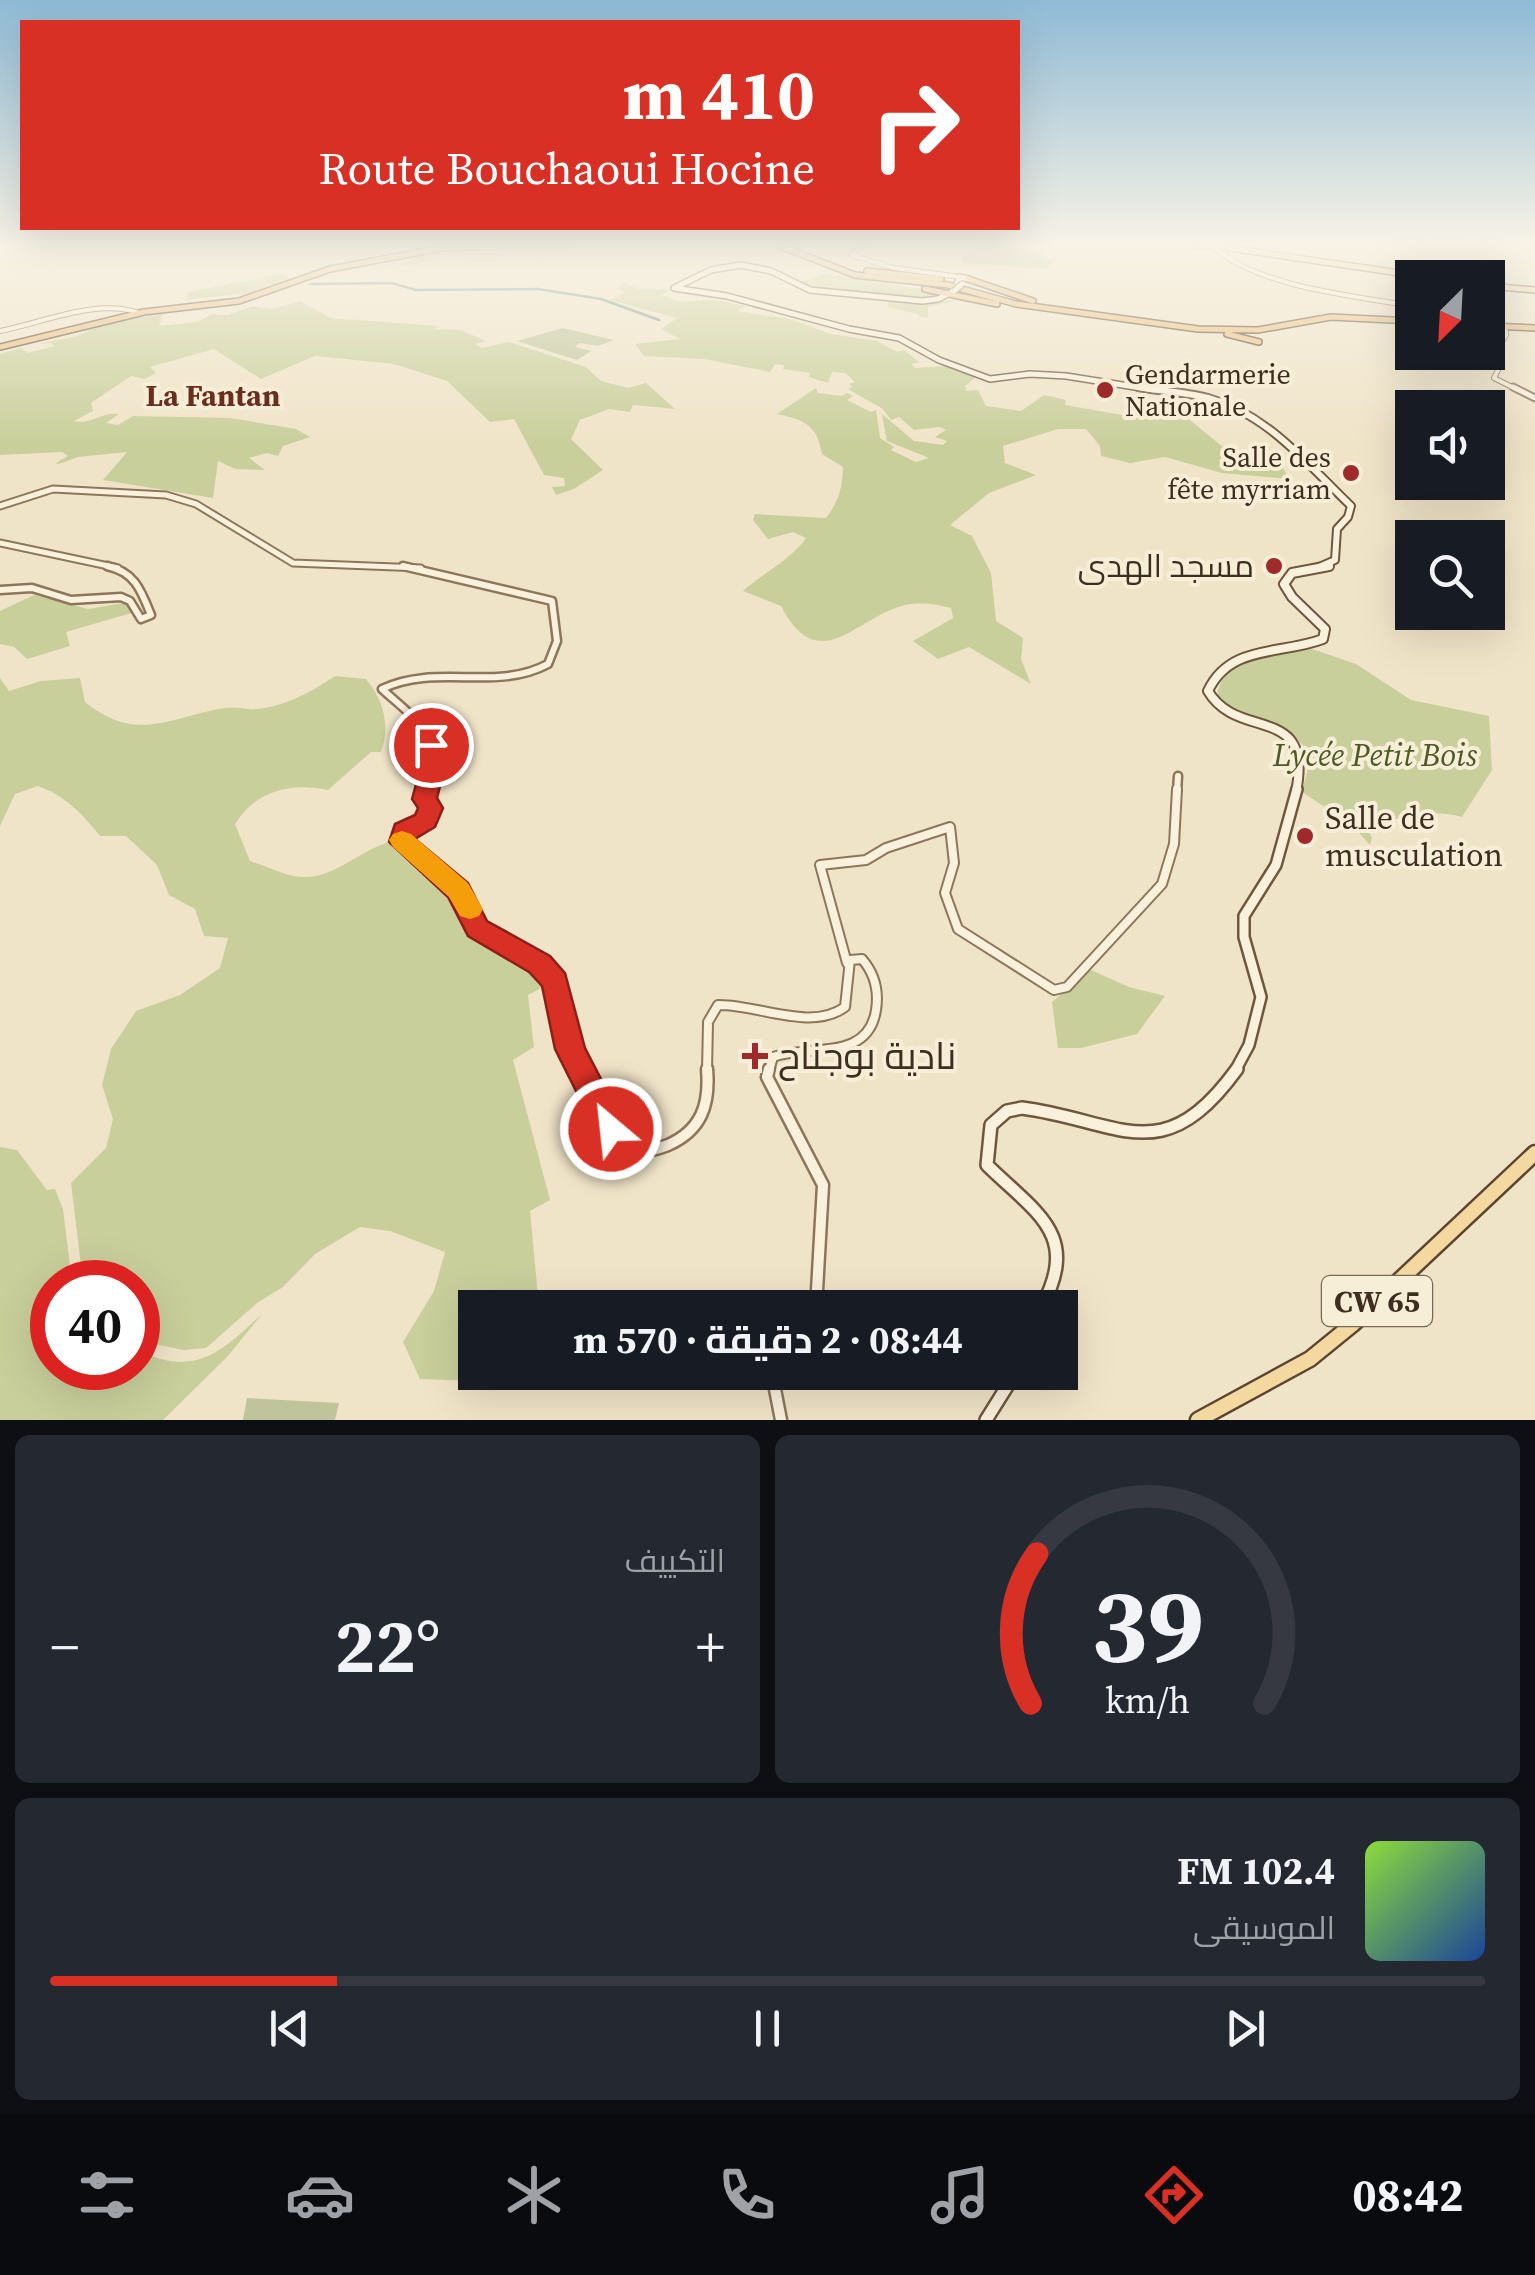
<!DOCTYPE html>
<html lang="ar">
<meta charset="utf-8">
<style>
body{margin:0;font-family:"Source Serif 4",Cairo,serif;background:#242831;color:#f1f3f6;direction:rtl;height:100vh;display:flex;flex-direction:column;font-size:38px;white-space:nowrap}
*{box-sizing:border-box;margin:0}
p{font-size:32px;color:#9ea1a6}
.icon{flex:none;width:55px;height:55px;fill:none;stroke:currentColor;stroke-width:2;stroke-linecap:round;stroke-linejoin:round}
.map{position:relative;height:1420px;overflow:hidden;direction:ltr}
.side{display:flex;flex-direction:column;gap:15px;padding:15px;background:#0d0f14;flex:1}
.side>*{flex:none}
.top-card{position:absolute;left:20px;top:20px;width:1000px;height:210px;border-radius:0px;box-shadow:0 10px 40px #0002;direction:rtl;background:#d93025;color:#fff;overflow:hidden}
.needle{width:65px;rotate:204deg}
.buttons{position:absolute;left:1395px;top:260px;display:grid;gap:20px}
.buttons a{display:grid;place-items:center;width:110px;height:110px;border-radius:0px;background:#171b24;box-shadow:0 10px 40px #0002;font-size:50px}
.speed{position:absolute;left:30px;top:1260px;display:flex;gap:20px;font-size:50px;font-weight:700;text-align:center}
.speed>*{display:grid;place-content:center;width:130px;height:130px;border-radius:50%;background:#171b24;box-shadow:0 10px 40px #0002;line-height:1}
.speed .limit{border:15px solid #d22;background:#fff;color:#111}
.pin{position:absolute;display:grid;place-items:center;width:85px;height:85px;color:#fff;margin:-42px;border:5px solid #fff;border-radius:50%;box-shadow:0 2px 10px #0007}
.me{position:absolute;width:110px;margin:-55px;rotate:332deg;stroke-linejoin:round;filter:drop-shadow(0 0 8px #0008)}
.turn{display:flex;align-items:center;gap:35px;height:210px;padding:0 40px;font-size:45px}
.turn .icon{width:130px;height:130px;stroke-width:2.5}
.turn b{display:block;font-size:70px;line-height:85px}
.big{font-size:75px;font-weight:700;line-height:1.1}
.side .widget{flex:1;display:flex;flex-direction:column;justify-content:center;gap:15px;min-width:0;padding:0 35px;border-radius:15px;background:#242831}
.side .dial{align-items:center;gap:0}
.dial svg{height:260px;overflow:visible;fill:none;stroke:#363941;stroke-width:7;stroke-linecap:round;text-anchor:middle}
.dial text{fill:#f1f3f6;stroke:none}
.song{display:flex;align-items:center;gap:30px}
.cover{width:120px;height:120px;border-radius:15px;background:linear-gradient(135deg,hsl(90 70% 55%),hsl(220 70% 35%))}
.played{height:10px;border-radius:5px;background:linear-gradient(90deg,#d93025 20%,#363941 20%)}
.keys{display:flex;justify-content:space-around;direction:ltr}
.heat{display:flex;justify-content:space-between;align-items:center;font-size:55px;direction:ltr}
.side .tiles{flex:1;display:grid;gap:15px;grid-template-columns:1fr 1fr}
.widget:last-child{grid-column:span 2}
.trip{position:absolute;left:458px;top:1290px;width:620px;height:100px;border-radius:0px;background:#171b24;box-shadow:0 10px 40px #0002;font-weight:700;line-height:100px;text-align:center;direction:rtl}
.tab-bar{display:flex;height:160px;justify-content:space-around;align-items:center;background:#090b0e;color:#9ea1a6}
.tab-bar .icon{width:70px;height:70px}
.tab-bar .active{color:#d93025}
.tab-bar b{font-size:45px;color:#f1f3f6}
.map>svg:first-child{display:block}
</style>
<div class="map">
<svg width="1535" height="1420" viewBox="0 0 1535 1420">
<rect width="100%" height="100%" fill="#f0e4c8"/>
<path fill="#c9cf9b" d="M 515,246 L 582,246 C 566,258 540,265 521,255 L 488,262 L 444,258 L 392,269 L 433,250 L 502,252 L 512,251 L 510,247 Z
M 282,274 L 290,278 L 248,293 L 187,300 L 188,292 Z
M 824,274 L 942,292 L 919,302 L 959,300 L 928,307 L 928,318 L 920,317 L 918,314 L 887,307 L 889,302 L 900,300 L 894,296 L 844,295 L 797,283 Z
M 624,283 L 640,290 L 671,289 L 662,295 C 685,306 686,300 708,300 C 720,300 733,304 746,306 L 737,311 L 789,319 L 831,334 L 877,341 L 897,352 L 904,350 L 919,362 L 911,364 L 915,368 L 946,366 L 976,377 L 965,386 L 967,391 L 978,390 L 986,406 L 1021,411 L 1044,395 L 1066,400 L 1065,405 L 1128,416 L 1132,411 L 1185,416 L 1229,452 L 1279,460 L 1289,479 L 1222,473 L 1165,457 L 1130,463 L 1101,456 L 1100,446 L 1086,429 L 1058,429 L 1003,446 L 1005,463 L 1036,475 L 989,493 L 950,525 L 972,536 L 991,573 L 996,621 L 1023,638 L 1021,659 L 1031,684 L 969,647 L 938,659 L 913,641 L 953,618 L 951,608 C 936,604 920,602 905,605 C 856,617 819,679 781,606 L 743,591 C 763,573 792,559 806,538 L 793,532 L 768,539 L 753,520 L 755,514 L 826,518 C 839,501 842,489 843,467 L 822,454 C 817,425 805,420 777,414 L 816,388 L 818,393 L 842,396 L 847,393 L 853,396 L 847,400 L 871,412 L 876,410 L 880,438 L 894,447 L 891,450 L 916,462 L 929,458 L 887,441 L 882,414 L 914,441 L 943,445 L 947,441 L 935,437 L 946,430 L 939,427 L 914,430 L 899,417 L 891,420 L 883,409 L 848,389 L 852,387 L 849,384 L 855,382 L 845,373 L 832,372 L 828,383 L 809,377 L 810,373 L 783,369 L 784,365 L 775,364 L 770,372 L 704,359 L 644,356 L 635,344 L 680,339 L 661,329 L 677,318 L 610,300 L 625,293 L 618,288 Z
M 300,301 L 330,318 L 438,326 L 434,329 L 460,330 L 486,341 L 475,344 L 482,348 L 509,342 L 586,367 L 601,381 L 628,388 L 646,383 L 675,409 L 633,405 L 630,412 L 609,409 L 580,420 L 571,439 L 603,470 L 574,489 L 556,495 L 552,487 L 565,486 L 564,478 L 544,475 L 514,419 L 490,422 L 447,381 L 394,364 L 315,356 L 261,379 L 214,349 L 150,367 L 156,373 L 145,379 L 131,376 L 91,403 L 93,411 L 74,421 C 91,425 101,412 119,414 L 106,423 L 118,425 L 133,416 L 230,418 L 296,429 L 310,437 L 283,446 L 278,456 L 267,453 L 249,458 L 265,470 L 235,469 L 218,461 L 213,498 L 103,480 L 127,452 L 78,457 L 59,464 L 56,463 L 68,456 L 62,452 L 0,455 L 0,354 L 21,348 L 27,353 L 54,346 L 51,343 L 37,344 L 78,336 L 100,325 L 135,316 L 138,318 L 163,314 L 159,326 L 197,322 L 212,314 L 228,315 L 253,306 L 271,309 Z
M 34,595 L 88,609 L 130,602 L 135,612 L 66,632 L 70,646 L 27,659 L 14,647 L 0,644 L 0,611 Z
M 1312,649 L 1356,664 L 1411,700 L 1489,716 L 1492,770 L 1462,817 C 1431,807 1396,819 1366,827 L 1372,838 L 1370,845 L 1352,825 L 1302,792 C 1304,782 1309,769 1309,760 C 1306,725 1237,718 1217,696 C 1223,654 1278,651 1312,649 Z
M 335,676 L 366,679 C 385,702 390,727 381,752 L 371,752 L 328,790 C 292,782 256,790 235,824 L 250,861 C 266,866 287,877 304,877 C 336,878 363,847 394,841 L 460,893 L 468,926 L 476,939 L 542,974 L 547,985 L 528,995 L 534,1047 L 513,1060 L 550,1200 L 530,1211 L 538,1296 L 544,1307 L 475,1308 L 475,1372 L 493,1373 L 476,1381 L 420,1379 L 403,1342 L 434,1291 L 445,1252 L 390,1231 L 360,1227 L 315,1254 L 283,1287 L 257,1303 L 206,1348 L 184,1350 L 138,1341 L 138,1282 L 83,1282 L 71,1183 L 106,1148 L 113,1119 L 102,1085 L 111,1049 L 136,1011 L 180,995 L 220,968 L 228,938 L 204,936 L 195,909 L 169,895 L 157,865 L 126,836 L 100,836 C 82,813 65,796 38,786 L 15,794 L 0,826 L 0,678 L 9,691 L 41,681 L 80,678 L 85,702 C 138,744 168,717 225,708 C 236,706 246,710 257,709 C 286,706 311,692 335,676 Z
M 1091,970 L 1129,987 L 1165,996 L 1137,1034 L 1081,1048 L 1058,1048 L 1052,1002 Z
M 0,1147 L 17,1150 L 47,1190 L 55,1189 L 63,1209 L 72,1282 L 52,1282 L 52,1368 L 138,1368 L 138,1350 C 196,1379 223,1350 263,1313 L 227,1357 L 163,1420 L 0,1420 Z"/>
<path fill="#bfc49a" d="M 982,246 L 1015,246 L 1057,260 L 1045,269 L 962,263 L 962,254 L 978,253 Z
M 563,328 L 614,340 L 598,346 L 580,343 L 575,347 L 591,351 L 577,360 L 517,341 Z
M 247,1398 L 339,1403 L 335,1420 L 243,1420 Z"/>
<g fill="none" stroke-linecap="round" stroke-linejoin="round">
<path stroke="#6f938a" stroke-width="2.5" d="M 310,284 L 392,283 L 416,290 L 538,289 L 601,299 L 659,320"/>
<g stroke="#8d765c" stroke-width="6">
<path id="tertiary-far4" d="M 863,246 L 851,255 L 894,268 L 960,277
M 1216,249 C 1260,287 1355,296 1412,306
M 1488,320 L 1504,325
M 1505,327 L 1506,335 L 1493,355 L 1501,364 L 1494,378 L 1518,390
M 0,331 C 42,323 97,298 139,313"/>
</g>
<g stroke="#8d765c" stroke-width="9">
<path id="tertiary-far3" d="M 1513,387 L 1535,398
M 0,506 L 53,489 L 166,495 L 196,504 L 293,563 L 421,568
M 0,543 L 118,568"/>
</g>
<g stroke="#8d765c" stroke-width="11">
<path id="tertiary-far2" d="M 403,566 L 552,601 L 557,641 L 548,664 C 496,692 436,663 382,689 C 401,707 436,730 435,760 C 435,770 429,782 426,792
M 0,590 L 32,588 L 71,600 L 121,597 L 130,601 L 141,619 L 151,615 C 141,590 135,572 107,566
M 1177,792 L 1178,776"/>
</g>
<g stroke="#8d765c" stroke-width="12">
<path id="tertiary-far1" d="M 427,789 L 424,799 L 430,808 L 426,820 L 404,830 L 402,842 L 459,890 L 477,928 L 539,964 L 555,981 L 570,1049 L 581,1071
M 847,963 L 820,865 L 866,860 L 886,848 L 950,827 L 954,863 L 945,893 L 958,929 L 1054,990 L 1067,987 L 1162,884 L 1174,844 L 1177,789
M 707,1071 L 708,1022 L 718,1005 C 757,1004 811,1032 845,1007 L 850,960 L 862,959 C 875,974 879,991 876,1010 C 868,1062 810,1044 773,1057 L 769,1071"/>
</g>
<g stroke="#8d765c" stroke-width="15">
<path id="tertiary" d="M 580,1069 C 593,1093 605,1134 631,1146 C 645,1153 655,1150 668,1145 C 702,1130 710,1104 707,1069
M 769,1069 L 767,1077 L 823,1185 L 816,1308
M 777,1372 L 773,1379 L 781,1420"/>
</g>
<g stroke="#6f573f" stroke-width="8">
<path id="secondary-far4" d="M 957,283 L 960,277 L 968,279
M 954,291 L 938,299 L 922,301 L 810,290 L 771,271 L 741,265 L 711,270 L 674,288 L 727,296 L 849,329 L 899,338 L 939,360 L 990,379 L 1030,374 L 1066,376 L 1154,390"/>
</g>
<g stroke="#6f573f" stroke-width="10">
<path id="secondary-far3" d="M 1138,387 C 1161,391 1186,392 1208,398 C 1268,414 1308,465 1351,506 L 1348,517 L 1337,529 L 1335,560 L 1317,568"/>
</g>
<g stroke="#6f573f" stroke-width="12">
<path id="secondary-far2" d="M 1296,792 C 1314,702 1238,742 1208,691 C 1230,644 1281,655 1323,639 L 1325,629 L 1292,597 L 1284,584 L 1292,573 L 1329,566"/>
</g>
<g stroke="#6f573f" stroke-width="14">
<path id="secondary-far1" d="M 1235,1071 L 1249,1045 L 1261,997 L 1244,937 L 1244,916 L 1276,865 L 1297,789"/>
</g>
<g stroke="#6f573f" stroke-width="16">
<path id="secondary" d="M 1041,1308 C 1081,1234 1037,1214 987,1165 L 991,1125 L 1007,1111 L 1022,1108 C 1121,1121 1162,1172 1237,1069
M 986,1420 L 1016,1372"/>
</g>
<g stroke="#5b4430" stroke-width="8">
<path id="primary-far1" d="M 1197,246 L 1223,246
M 1229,248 L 1433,278
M 1488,286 L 1535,290"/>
</g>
<g stroke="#5b4430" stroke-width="19">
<path id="primary" d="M 1198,1420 L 1310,1359 L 1353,1324 L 1535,1153"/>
</g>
<g stroke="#5b4430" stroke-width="8">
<path id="trunk" d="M 780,246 L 855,275 L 948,285 L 1016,304 L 1198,329 L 1258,330 L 1331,317 L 1412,321
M 867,271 L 941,279
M 968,279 L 1033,301
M 925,289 L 997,304
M 1488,326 L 1535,328
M 1227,334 L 1259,342
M 0,347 L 144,312 L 239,301 L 330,269 L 442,248 L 503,246"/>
</g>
<use href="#tertiary-far4" stroke="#faf1dc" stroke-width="4"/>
<use href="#tertiary-far3" stroke="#faf1dc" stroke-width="5"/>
<use href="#tertiary-far2" stroke="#faf1dc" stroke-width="6"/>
<use href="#tertiary-far1" stroke="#faf1dc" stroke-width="8"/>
<use href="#tertiary" stroke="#faf1dc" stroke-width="10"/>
<use href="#secondary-far4" stroke="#faf1dc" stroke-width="5"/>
<use href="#secondary-far3" stroke="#faf1dc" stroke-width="6"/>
<use href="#secondary-far2" stroke="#faf1dc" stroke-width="8"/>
<use href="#secondary-far1" stroke="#faf1dc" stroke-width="9"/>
<use href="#secondary" stroke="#faf1dc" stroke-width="11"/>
<use href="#primary-far1" stroke="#f3d9a0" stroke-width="5"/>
<use href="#primary" stroke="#f3d9a0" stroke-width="14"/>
<use href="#trunk" stroke="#eabe7c" stroke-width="5"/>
<g stroke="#6f573f" stroke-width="8" stroke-linecap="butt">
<path id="secondary-bridge" d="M 954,291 L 962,284"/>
</g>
<use href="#secondary-bridge" stroke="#faf1dc" stroke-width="5"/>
</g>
<linearGradient id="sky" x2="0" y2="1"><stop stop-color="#8fbad6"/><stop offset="0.55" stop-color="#f8f3e6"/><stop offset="1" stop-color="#f8f3e6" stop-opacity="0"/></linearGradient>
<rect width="1535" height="444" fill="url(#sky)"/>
<path fill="#d93025" stroke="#8d1f18" stroke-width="2.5" d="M 431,737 L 439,739 L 447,759 L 437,798 L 443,808 L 435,827 L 415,839 L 468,883 L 487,921 L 550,956 L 565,973 L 585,1048 L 627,1129 L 623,1139 L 611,1144 L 600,1139 L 555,1049 L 542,986 L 529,972 L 468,936 L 448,897 L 389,842 L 395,824 L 415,815 L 418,808 L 412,799 L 423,759 L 419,745 Z"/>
<path fill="#f59e0b" d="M 402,831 L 411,834 L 468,883 L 483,909 L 479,916 L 470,919 L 460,916 L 449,897 L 393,847 L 389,840 L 393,834 Z"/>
<g fill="#9e2a2b" stroke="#f7eed8" stroke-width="4">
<circle cx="1105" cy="390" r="10"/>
<circle cx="1351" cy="473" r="10"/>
<circle cx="1274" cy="566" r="10"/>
<circle cx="1305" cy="836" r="10"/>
<path d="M750 1041h10v10h10v10h-10v10h-10v-10h-10v-10h10z"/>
</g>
<g text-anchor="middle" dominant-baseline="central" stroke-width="8" stroke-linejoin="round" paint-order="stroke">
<g font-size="28" fill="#3d2e20" stroke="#f7eed8" text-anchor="start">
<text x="1125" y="374">Gendarmerie<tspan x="1125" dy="32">Nationale</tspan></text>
<text x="1331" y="457" text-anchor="end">Salle des<tspan x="1331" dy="32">fête myrriam</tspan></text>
</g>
<g font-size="30" font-weight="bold" fill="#6b2e1e" stroke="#f7eed8">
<text x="213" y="395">La Fantan</text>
</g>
<rect fill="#f7eed8" stroke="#756857" stroke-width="2.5" x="1322" y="1276" width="110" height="50" rx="8"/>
<g font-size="30" font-weight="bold" fill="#3d2e20">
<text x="1377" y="1301">CW 65</text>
</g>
<g font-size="32" fill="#3d2e20" stroke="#f7eed8" text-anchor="end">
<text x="1254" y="566">مسجد الهدى</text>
<text x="1325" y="818" text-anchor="start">Salle de<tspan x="1325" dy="37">musculation</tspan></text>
</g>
<g font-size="32" font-style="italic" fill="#4d5a26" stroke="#f7eed8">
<text x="1375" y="755">Lycée Petit Bois</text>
</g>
<g font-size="38" fill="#3d2e20" stroke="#f7eed8" text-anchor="start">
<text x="778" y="1056">نادية بوجناح</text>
</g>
</g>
</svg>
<div class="buttons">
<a><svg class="needle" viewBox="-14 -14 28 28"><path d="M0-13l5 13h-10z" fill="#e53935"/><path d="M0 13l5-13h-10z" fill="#9ea1a6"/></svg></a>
<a><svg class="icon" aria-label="sound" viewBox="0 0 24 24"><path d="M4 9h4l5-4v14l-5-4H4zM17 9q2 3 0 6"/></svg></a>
<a><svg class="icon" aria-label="search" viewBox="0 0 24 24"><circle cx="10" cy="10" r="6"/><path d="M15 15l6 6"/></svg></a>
</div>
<div class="speed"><div class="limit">40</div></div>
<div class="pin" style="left:431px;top:745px;background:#d93025"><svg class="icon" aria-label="arrive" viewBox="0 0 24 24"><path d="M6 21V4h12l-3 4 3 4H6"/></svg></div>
<svg class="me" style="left:611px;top:1129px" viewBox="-20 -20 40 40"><circle r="17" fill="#d93025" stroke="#fff" stroke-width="3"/><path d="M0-11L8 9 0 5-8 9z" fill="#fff"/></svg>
<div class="trip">08:44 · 2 دقيقة · 570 m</div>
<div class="top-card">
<div class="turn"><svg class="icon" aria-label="right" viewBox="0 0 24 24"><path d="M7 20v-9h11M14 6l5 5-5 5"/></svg><div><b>410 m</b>Route Bouchaoui Hocine</div></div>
</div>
</div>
<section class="side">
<div class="tiles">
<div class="widget dial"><svg viewBox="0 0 100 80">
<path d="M14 69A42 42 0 1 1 86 69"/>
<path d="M14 69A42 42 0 0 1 16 23" stroke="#d93025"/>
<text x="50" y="56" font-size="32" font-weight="700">39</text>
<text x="50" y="72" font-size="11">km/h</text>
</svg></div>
<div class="widget"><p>التكييف</p>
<div class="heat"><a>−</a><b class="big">22°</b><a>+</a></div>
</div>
<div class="widget">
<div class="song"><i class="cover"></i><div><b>102.4 FM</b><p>الموسيقى</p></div></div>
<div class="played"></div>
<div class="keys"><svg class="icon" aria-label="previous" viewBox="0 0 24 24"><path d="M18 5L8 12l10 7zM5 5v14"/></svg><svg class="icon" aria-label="pause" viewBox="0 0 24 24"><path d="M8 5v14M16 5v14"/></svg><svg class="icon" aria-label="next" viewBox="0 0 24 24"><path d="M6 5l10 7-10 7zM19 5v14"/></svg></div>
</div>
</div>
</section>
<nav class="tab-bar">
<b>08:42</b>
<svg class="icon active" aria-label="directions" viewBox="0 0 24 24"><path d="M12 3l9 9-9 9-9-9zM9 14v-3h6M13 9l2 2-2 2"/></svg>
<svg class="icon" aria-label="music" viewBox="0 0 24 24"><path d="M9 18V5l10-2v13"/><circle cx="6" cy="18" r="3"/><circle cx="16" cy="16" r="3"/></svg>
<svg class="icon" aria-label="phone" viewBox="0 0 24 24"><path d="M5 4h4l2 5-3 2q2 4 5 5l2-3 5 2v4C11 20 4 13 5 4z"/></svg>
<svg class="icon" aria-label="climate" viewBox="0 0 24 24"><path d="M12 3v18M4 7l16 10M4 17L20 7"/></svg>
<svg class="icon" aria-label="car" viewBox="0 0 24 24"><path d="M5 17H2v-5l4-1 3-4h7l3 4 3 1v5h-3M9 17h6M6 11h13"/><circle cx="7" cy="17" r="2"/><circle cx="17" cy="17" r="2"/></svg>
<svg class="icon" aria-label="filters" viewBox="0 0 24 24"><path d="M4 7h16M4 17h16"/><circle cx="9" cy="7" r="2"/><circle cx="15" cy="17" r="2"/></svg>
</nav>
